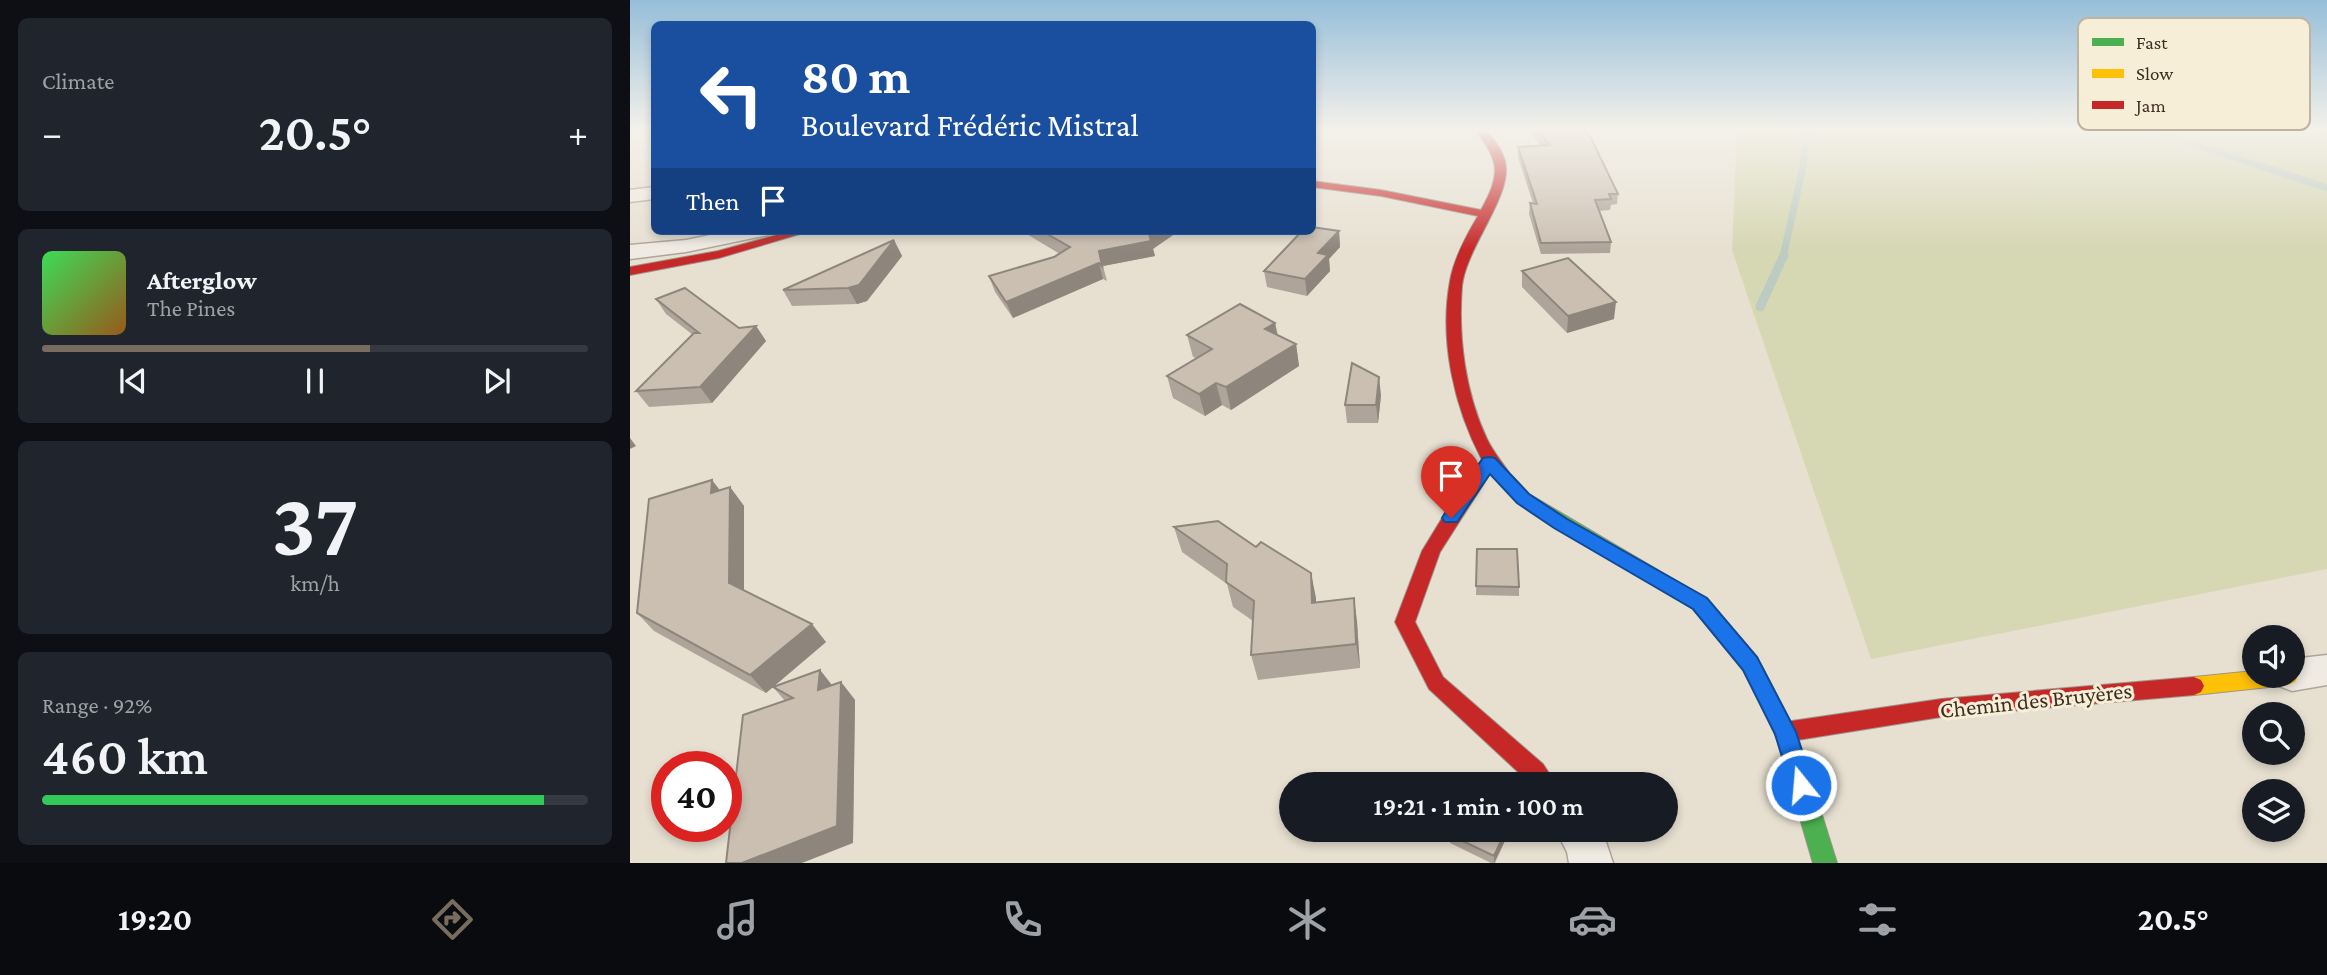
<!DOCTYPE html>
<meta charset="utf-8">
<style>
body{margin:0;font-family:"Crimson Pro",serif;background:#20242c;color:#f1f3f6;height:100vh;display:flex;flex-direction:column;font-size:26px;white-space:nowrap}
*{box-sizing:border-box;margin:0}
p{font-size:23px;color:#9ea1a6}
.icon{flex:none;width:38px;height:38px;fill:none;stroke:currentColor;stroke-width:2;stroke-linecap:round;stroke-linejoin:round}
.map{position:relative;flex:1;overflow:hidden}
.side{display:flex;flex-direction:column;gap:18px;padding:18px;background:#0d0f14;width:630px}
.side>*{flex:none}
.guide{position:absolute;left:21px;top:21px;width:665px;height:214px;border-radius:10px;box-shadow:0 4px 10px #0003;background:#1a4fa0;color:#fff;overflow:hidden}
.buttons{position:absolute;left:1612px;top:625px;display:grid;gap:14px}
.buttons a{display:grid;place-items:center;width:63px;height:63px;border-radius:50%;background:#171b24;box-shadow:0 4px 10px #0003;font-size:35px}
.speed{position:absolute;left:21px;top:751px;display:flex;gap:14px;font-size:35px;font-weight:700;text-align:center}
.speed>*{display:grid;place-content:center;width:91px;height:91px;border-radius:50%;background:#171b24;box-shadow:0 4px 10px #0003;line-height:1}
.speed .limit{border:10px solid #d22;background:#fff;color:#111}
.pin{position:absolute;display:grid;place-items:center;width:60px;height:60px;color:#fff;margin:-72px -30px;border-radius:50% 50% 50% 0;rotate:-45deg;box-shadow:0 0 7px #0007}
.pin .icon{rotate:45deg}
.me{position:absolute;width:77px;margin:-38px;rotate:343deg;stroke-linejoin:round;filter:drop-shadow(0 0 5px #0008)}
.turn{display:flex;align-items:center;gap:24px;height:147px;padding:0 35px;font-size:32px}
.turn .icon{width:91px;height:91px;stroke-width:2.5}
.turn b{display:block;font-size:49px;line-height:60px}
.then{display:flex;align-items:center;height:66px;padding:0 35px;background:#0003;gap:14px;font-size:26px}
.big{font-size:52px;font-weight:600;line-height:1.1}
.side .widget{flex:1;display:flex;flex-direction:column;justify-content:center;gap:10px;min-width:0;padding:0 24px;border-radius:10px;background:#20242c}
.side .dial{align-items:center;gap:0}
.dial b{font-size:91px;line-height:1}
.song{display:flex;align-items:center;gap:21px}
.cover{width:84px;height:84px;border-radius:10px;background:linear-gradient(135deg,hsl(130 70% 55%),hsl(30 70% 35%))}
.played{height:7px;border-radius:4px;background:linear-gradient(90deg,#786c5e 60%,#363941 60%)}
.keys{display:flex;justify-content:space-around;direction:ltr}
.heat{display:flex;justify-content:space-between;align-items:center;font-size:38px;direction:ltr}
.charge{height:10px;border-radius:5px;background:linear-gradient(90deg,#34c759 92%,#363941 0)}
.trip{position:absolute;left:649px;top:772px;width:399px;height:70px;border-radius:35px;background:#171b24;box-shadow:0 4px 10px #0003;font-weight:600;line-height:70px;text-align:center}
.menu{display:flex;height:112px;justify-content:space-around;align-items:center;background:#090b0e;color:#9ea1a6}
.menu .icon{width:49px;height:49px}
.menu .current{color:#786c5e}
.menu b{font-size:32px;color:#f1f3f6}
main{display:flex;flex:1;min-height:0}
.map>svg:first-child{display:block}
</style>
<main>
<section class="side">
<div class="widget"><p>Climate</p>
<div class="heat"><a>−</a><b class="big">20.5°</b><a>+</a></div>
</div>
<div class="widget">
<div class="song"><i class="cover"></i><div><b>Afterglow</b><p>The Pines</p></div></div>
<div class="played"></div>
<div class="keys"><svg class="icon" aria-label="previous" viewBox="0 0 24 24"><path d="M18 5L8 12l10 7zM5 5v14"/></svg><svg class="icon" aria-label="pause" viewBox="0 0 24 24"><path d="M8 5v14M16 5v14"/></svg><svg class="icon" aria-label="next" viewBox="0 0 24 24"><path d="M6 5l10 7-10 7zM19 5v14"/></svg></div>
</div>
<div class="widget dial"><b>37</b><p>km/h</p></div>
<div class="widget"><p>Range · 92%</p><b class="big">460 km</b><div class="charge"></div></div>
</section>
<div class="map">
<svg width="1697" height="863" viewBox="0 0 1697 863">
<rect width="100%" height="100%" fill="#e7e0d1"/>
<path fill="#d6d7b3" d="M 1107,129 L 1697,129 L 1697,569 L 1241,659 L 1102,250 Z"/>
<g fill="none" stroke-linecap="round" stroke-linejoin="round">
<path stroke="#bcccc2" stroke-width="7" d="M 1518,129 L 1697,188
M 1153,257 L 1173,167 L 1177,129"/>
<path stroke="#bcccc2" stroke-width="9" d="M 1130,307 L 1154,255"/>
<g stroke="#ada599" stroke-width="3">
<path id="street" d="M 24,187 L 24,199 L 0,202 L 0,190 Z
M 99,231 L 141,231 L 138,235 L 56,252 L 0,259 L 0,245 L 56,240 Z
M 1697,655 L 1697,685 L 1662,691 L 1649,686 L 1644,676 L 1662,676 L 1662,659 Z
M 926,830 L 972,830 L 983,863 L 939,863 L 937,852 Z"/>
</g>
<g stroke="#9c958a" stroke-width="2">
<path id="fast" d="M 875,473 L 881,475 L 899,494 L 1077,599 L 1127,657 L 1166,732 L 1207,863 L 1183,863 L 1145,733 L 1113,669 L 1063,609 L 887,502 L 867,479 L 869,475 Z"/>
</g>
<g stroke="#9c958a" stroke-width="2">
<path id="slow" d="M 1662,669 L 1668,676 L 1665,682 L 1658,685 L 1564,695 L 1557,692 L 1554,686 L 1557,680 L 1564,677 L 1624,671 L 1624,676 L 1662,676 Z"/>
</g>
<g stroke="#9c958a" stroke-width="2">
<path id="jam" d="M 844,129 L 855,129 C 863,139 872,148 875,161 C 884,194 836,247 832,286 C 828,337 835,392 857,439 C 864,454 875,465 883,479 L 881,483 C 870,486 867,480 861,472 L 810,552 L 785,622 L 813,677 L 913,764 L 926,784 L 901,784 L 799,689 L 765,622 L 792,551 L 825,497 L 852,460 C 824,407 809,340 820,281 C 824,258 836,236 848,216 L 751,196 L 682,187 L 682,181 L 751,190 L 851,210 C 871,174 870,161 844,129 Z
M 161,231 L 180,231 L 89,258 L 0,275 L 0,267 L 88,251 Z
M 1564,677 L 1571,680 L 1574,686 L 1571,692 L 1564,695 L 1311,717 L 1155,742 L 1147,739 L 1144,732 L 1147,725 L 1155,722 L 1311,699 Z"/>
</g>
<use href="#street" fill="#efebe3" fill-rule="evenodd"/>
<use href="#fast" fill="#4caf50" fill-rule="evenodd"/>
<use href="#slow" fill="#ffc107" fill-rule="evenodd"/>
<use href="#jam" fill="#c62828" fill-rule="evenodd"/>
</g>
<path fill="#afa499" d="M 898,129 L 952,129 L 988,194 L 987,204 L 981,205 L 980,210 L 969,211 L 981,242 L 980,253 L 911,254 L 899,214 L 900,203 L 903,203 L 888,157 L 888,147 L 911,146 Z
M 394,231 L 464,231 L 465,232 L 523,249 L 525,256 L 473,266 L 477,281 L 473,279 L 383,318 L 365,292 L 359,276 L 424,257 L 430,254 L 395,233 Z
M 709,231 L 710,247 L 699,259 L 700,271 L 677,296 L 637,287 L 634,271 Z
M 264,240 L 272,256 L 237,301 L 227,304 L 162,306 L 153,290 Z
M 892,271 L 984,319 L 937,333 L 892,287 Z
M 26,299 L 109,328 L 126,326 L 136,341 L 82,403 L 19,407 L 6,391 L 63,335 L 36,314 Z
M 645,323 L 648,335 L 666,344 L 669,366 L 601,410 L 592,405 L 575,416 L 543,398 L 537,376 L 566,358 L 563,357 L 557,335 Z
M 751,395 L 748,423 L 717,423 L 715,405 Z
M 100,487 L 114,506 L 114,590 L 196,642 L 136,693 L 24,631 L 7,613 L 90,491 Z
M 544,527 L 626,547 L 681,573 L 686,602 L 724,598 L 727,622 L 730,668 L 628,680 L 621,655 L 623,621 L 603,607 L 597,584 L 552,552 Z
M 847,549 L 889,587 L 889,596 L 846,595 Z
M 190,670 L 202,685 L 211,682 L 225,700 L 223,843 L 155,701 L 143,687 Z
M 823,830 L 880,830 L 865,863 L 861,863 L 820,843 L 820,835 Z"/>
<path fill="#8e867d" d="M 523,231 L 549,231 L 523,249 L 525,256 L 473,266 L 477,281 L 469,251 L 519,234 Z
M 709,231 L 710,247 L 699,259 L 700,271 L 677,296 L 675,279 L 688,253 Z
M 264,240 L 272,256 L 237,301 L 227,304 L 218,288 Z
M 469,263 L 473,279 L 383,318 L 376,302 Z
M 986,302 L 984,319 L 937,333 L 938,316 Z
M 645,323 L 649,344 L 635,329 Z
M 126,326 L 136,341 L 82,403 L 70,387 Z
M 666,344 L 669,366 L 601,410 L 596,387 Z
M 749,377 L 751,395 L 748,423 L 746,405 Z
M 586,383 L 592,405 L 575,416 L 569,394 Z
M 0,438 L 6,446 L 0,449 Z
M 82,480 L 96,498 L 81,493 Z
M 100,487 L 114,506 L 114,601 L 99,583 Z
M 681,573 L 686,598 L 686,628 L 682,603 Z
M 724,598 L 727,622 L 730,668 L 726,644 Z
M 182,624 L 196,642 L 136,693 L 120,675 Z
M 190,670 L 204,688 L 188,690 Z
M 211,682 L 225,700 L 223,843 L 172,863 L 112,863 Z
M 876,830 L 880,830 L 864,863 L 864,856 Z"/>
<path fill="#cbbfb2" stroke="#8e867d" stroke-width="2" d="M 907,129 L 952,129 L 961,138 L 988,194 L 979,194 L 981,199 L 965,200 L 981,242 L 911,243 L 900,203 L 907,204 L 888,147 L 920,145 Z
M 682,227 L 709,231 L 688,253 L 698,255 L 675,279 L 634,271 L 672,231 L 682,231 Z
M 412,231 L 464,231 L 464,233 L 467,231 L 523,231 L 519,234 L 521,241 L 469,251 L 472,266 L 469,263 L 376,302 L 359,276 L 424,257 L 440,247 Z
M 264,240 L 229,285 L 218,288 L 153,290 Z
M 938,258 L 986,302 L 938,316 L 892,271 Z
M 55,288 L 109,328 L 126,326 L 70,387 L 6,391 L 64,333 L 69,333 L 26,299 Z
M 610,304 L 645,323 L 635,329 L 666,344 L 596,387 L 586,383 L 569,394 L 537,376 L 582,349 L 557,335 Z
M 722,363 L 749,377 L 746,405 L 715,405 Z
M 82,480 L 81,493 L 100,487 L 99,583 L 182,624 L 120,675 L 7,613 L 19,499 Z
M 588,521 L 626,547 L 631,542 L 681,573 L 682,603 L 724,598 L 726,644 L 621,655 L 624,601 L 596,582 L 597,564 L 544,527 Z
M 847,549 L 887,549 L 889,587 L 846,586 Z
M 190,670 L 188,690 L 211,682 L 207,826 L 112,863 L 96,863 L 113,715 L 163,698 L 143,687 Z
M 823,830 L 876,830 L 864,856 L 820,835 Z"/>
<linearGradient id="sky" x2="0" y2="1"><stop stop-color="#96bed9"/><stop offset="0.52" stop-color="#f4f1ea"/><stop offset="1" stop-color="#f4f1ea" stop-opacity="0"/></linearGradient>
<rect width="1697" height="250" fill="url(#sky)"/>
<path fill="#1a73e8" stroke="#114b97" stroke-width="2" d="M 859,457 L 865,458 L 899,494 L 937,519 L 1077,598 L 1127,657 L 1166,732 L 1183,785 L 1180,792 L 1171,795 L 1163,792 L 1145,734 L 1113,670 L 1063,609 L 924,528 L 887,503 L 860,474 L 827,522 L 815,522 L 812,518 L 815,513 L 853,458 Z"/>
<g text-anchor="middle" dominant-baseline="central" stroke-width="6" stroke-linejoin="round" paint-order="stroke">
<g font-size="23" fill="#3d2e20" stroke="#f7eed8">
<text transform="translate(1406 700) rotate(-6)">Chemin des Bruyères</text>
</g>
</g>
<rect x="1448" y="18" width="232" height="112" rx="10" fill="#f7eed8" stroke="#bfb4a1" stroke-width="2"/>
<rect x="1462" y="38" width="32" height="8" fill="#4caf50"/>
<rect x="1462" y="69" width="32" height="9" fill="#ffc107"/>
<rect x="1462" y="101" width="32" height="8" fill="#c62828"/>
<g font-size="19" fill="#3d2e20">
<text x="1506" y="49">Fast</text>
<text x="1506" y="80">Slow</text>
<text x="1506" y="112">Jam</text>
</g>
</svg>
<div class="buttons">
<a><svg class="icon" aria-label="sound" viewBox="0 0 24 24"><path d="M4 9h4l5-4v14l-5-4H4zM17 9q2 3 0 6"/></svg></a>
<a><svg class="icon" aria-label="search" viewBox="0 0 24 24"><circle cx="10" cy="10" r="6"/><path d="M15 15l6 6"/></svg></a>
<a><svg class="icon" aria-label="layers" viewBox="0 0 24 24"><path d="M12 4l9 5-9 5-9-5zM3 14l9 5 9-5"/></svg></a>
</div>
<div class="speed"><div class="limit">40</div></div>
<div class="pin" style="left:821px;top:518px;background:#d93025"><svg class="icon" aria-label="arrive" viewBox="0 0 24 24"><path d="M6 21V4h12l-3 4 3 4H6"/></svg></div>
<svg class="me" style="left:1171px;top:785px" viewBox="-20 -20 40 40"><circle r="17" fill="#1a73e8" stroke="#fff" stroke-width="3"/><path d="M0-11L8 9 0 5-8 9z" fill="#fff"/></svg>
<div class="trip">19:21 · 1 min · 100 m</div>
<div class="guide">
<div class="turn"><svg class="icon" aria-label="left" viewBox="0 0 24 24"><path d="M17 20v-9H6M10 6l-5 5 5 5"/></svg><div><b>80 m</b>Boulevard Frédéric Mistral</div></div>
<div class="then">Then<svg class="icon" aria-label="arrive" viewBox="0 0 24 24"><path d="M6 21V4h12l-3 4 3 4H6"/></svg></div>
</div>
</div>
</main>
<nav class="menu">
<b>19:20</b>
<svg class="icon current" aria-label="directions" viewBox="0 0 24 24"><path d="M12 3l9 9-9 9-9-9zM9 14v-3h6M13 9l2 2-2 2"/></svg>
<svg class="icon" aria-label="music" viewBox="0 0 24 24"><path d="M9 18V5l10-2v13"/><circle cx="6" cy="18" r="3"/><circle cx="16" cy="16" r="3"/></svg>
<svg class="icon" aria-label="phone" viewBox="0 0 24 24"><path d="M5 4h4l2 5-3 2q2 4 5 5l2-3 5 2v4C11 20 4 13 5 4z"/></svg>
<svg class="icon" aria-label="climate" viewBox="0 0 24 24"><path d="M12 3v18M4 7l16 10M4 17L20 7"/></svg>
<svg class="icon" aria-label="car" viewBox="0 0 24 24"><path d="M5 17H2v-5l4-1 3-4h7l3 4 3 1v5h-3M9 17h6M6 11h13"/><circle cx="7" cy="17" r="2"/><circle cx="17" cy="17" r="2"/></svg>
<svg class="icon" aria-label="filters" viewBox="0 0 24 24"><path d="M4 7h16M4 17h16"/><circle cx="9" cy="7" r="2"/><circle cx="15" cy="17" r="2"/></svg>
<b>20.5°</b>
</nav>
